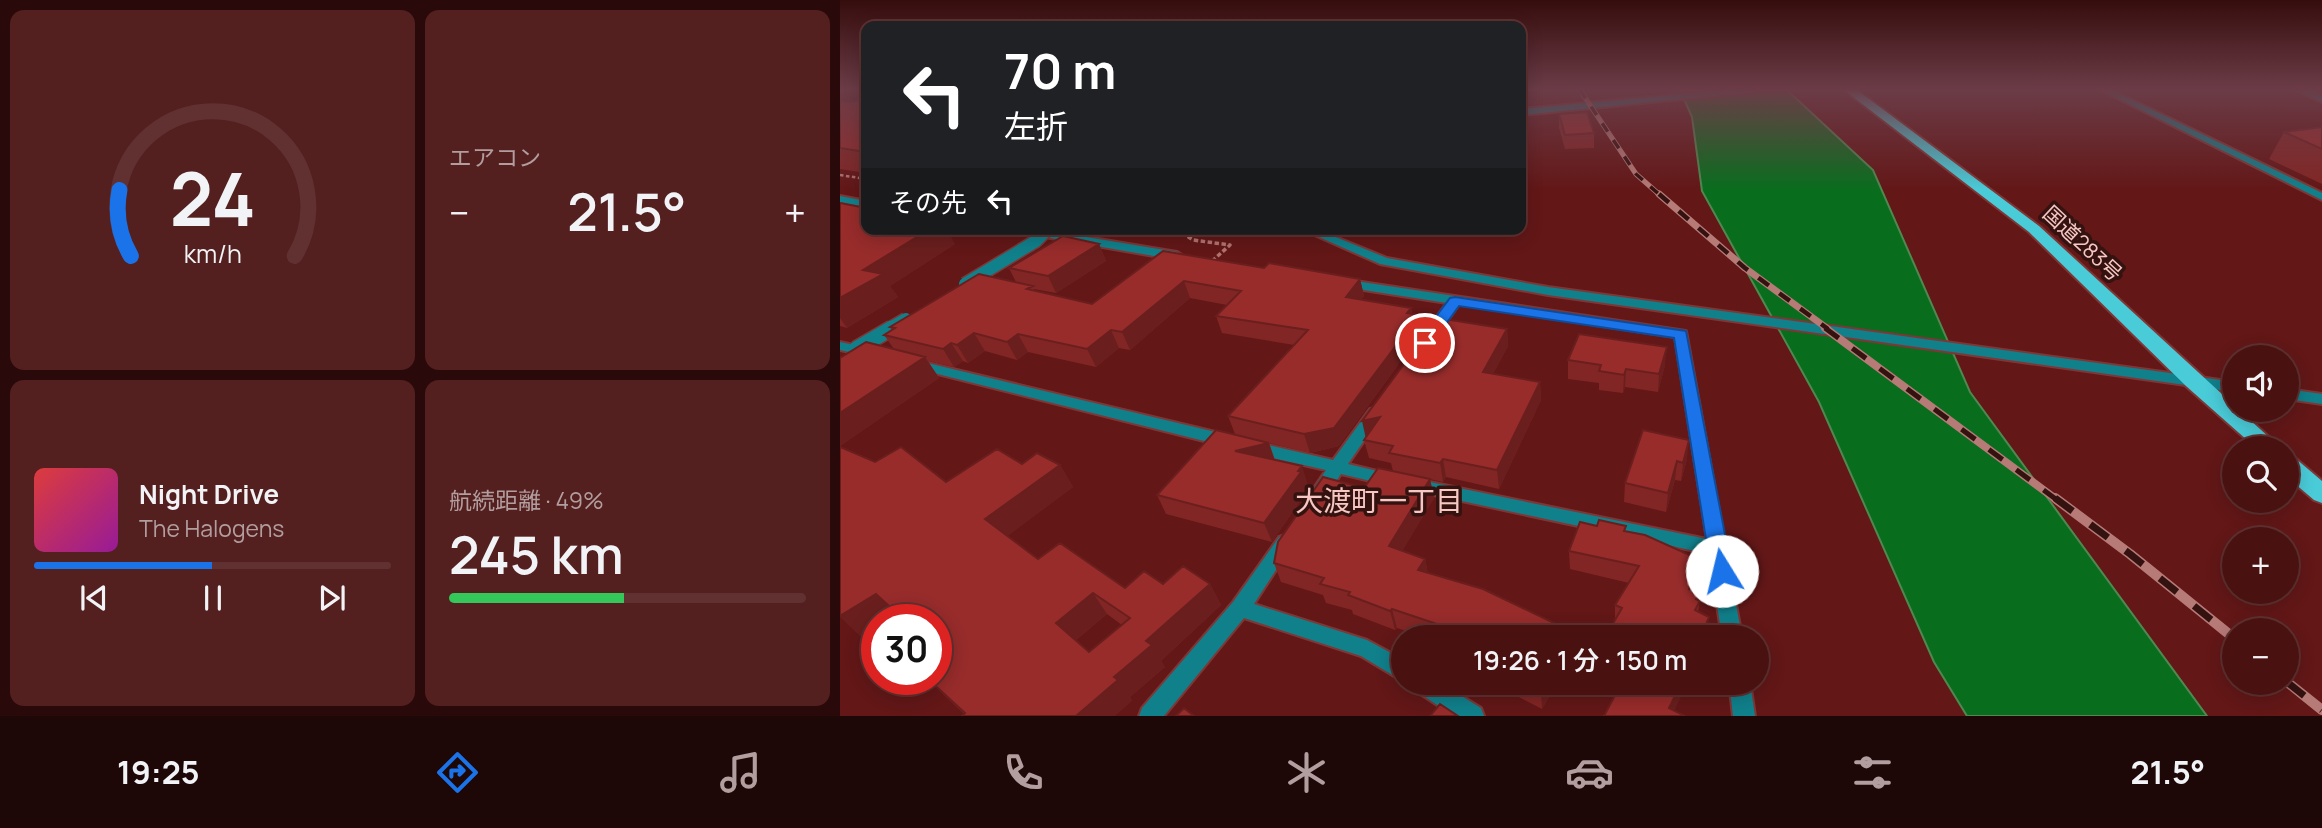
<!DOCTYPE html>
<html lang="ja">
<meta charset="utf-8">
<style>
body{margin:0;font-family:Manrope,"Noto Sans JP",sans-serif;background:#541f1f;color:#f1f3f6;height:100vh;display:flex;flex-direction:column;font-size:26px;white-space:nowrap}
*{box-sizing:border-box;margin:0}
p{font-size:23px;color:#b29d9f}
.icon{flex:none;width:38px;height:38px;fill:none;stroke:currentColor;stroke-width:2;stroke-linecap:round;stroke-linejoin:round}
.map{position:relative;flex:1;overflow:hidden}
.details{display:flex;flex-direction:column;gap:10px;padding:10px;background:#290909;width:840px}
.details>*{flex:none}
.guide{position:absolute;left:21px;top:21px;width:665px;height:214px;border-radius:14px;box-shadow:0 4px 18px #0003,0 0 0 2px #613131;background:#202124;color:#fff;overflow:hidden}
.tools{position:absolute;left:1382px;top:345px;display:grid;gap:14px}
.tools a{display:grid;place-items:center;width:77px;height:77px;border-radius:50%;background:#4a1111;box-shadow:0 4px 18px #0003,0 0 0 2px #613131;font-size:35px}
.speed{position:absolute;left:21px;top:604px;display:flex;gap:14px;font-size:35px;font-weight:700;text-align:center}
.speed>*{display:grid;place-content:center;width:91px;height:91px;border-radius:50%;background:#4a1111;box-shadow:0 4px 18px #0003,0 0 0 2px #613131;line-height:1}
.speed .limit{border:10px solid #d22;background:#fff;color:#111}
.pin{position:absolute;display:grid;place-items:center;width:60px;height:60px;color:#fff;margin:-30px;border:4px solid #fff;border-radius:50%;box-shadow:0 2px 7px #0007}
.me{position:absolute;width:77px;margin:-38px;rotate:351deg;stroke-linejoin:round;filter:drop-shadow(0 0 5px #0008)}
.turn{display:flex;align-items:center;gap:24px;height:147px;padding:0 28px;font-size:32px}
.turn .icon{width:91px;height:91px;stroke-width:2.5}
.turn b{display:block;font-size:49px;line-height:60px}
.then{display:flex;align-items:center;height:66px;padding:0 28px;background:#0003;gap:14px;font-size:26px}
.big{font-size:52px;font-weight:600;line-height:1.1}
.details .card{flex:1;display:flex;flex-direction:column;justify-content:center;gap:10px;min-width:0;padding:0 24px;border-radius:14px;background:#541f1f}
.details .dial{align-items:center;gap:0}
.dial svg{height:182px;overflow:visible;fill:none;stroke:#613131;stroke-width:7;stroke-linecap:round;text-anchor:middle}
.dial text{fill:#f1f3f6;stroke:none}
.song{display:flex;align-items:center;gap:21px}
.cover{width:84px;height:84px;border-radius:10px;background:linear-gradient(135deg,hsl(0 70% 55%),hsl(300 70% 35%))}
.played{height:7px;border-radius:4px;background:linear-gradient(90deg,#1a73e8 50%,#613131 50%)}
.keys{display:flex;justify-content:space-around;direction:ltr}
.heat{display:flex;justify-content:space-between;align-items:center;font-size:38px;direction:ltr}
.charge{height:10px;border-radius:5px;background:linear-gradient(90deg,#34c759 49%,#613131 0)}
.details .tiles{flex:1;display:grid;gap:10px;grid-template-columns:repeat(2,1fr)}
.trip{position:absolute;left:551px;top:625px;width:378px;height:70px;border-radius:35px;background:#4a1111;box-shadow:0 4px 18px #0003,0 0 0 2px #613131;font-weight:600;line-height:70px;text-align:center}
.dock{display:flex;height:112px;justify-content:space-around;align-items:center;background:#1e0707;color:#b29d9f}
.dock .icon{width:49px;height:49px}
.dock .on{color:#1a73e8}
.dock b{font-size:32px;color:#f1f3f6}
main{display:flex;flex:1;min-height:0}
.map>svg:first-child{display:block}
</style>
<main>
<section class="details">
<div class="tiles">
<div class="card dial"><svg viewBox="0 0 100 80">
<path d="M14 69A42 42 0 1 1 86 69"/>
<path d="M14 69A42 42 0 0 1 9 40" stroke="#1a73e8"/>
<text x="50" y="56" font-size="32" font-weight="700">24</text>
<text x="50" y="72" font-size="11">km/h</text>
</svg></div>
<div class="card"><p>エアコン</p>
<div class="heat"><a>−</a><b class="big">21.5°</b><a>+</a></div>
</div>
<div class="card">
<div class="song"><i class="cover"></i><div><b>Night Drive</b><p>The Halogens</p></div></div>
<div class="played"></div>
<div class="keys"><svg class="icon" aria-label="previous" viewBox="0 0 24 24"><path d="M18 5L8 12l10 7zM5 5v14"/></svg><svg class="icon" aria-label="pause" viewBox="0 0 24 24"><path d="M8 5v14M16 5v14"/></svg><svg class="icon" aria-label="next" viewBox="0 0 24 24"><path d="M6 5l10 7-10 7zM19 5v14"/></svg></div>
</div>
<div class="card"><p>航続距離 · 49%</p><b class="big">245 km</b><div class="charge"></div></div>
</div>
</section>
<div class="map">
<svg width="1482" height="716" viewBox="0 0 1482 716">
<rect width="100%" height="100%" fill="#631717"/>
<path fill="#096d1e" stroke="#508850" stroke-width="2" d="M 840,90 L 947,90 L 1033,170 L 1130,392 L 1367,716 L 1127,716 L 1094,662 L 979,402 L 862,191 L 852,117 Z"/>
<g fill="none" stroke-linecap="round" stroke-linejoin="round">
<g stroke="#7e3736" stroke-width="4">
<path id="service" d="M 1261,90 L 1272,90 L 1482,193 L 1482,200 Z
M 1456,90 L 1468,90 L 1482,96 L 1482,102 Z"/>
</g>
<g stroke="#7e3736" stroke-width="4">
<path id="minor" d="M 0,196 L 26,201 L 26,207 L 0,202 Z
M 171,229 L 198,229 L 337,252 L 343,256 L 337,260 L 176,232 Z
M 461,229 L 476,229 L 547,258 L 708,287 L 1395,382 L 1395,392 L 708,295 L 540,264 Z
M 502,279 L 846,331 L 902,637 L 882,637 L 869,554 L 575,491 L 569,489 L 567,485 L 569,481 L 575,479 L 867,539 L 835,337 L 619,304 L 596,337 L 591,338 L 584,334 L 607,303 L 498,286 L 496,283 Z
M 0,342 L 33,349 L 35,352 L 28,356 L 0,350 Z
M 75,360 L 388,435 L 394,437 L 396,441 L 394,445 L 388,447 L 70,367 L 68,364 Z
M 1447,389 L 1482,394 L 1482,404 L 1447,399 Z
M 535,408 L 540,409 L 543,413 L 508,464 L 558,476 L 560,480 L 558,484 L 552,486 L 501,474 C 493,485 487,503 472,499 L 470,494 L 486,470 L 415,454 L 409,452 L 407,448 L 409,444 L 415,442 L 493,460 L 530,409 Z
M 445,535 L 451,537 L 454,542 L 414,604 L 527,640 L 564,660 L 564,682 L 521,656 L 404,618 L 324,716 L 299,716 L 302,708 L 393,602 L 439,537 Z
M 570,682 L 599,682 L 641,708 L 644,716 L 614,716 L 573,689 Z
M 889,682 L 910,682 L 915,716 L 893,716 Z"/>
</g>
<g stroke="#7e3736" stroke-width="4">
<path id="tertiary" d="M 885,90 L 917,90 L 913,92 L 681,115 L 681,109 Z"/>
</g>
<g stroke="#7e3736" stroke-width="4">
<path id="trunk" d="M 1004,90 L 1017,90 L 1199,226 L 1395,406 L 1395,410 L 1399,410 L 1441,448 L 1416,448 L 1346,386 L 1189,232 Z
M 1447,456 L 1455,458 L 1482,481 L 1482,503 L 1474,500 L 1447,477 Z"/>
</g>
<path stroke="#b07370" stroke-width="2.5" stroke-dasharray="3.5 2.5" stroke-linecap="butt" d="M 0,175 L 26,179"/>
<path stroke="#b07370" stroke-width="3.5" stroke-dasharray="4.5 2.5" stroke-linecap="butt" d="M 336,229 L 353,240 L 390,245 L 371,262"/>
<use href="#service" fill="#10808b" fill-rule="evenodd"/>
<use href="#minor" fill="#10808b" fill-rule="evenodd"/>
<use href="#tertiary" fill="#10808b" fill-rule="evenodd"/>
<use href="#trunk" fill="#4acbd8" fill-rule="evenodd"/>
<g stroke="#b67a77" stroke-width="5">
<path id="rail-far3" d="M 740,90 L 796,174 L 821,196"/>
</g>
<g stroke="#b67a77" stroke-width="7">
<path id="rail-far2" d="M 819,194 L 905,268 L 988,329"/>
</g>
<g stroke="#b67a77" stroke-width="8">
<path id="rail-far1" d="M 985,328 L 1217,500"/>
</g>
<g stroke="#b67a77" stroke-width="10">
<path id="rail" d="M 1215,498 L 1290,554 L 1395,639
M 1447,682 L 1482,710"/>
</g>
<use href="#rail-far3" stroke="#331210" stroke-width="3.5" stroke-dasharray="10" stroke-linecap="butt"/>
<use href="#rail-far2" stroke="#331210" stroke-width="4.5" stroke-dasharray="13" stroke-linecap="butt"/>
<use href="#rail-far1" stroke="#331210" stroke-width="5" stroke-dasharray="17" stroke-linecap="butt"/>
<use href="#rail" stroke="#331210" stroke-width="7" stroke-dasharray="22" stroke-linecap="butt"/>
<g stroke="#7e3736" stroke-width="15" stroke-linecap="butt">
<path id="service-bridge-far1" d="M 125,284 L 196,241 L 208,229
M 49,329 L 66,319"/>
</g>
<g stroke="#7e3736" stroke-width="18" stroke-linecap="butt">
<path id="service-bridge" d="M 16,349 L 52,328"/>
</g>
<use href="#service-bridge-far1" stroke="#10808b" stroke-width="12"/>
<use href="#service-bridge" stroke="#10808b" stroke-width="15"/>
</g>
<path fill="#822625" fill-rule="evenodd" d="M 26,97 L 26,173 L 0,169 L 0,101 L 12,102 Z
M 719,114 L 754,133 L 754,148 L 725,149 L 719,128 Z
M 1482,127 L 1482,184 L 1429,159 L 1444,132 Z
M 0,203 L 115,244 L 50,286 L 58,297 L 7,328 L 0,326 Z
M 259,244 L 266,261 L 216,293 L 194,289 L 195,291 L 252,304 L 323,251 L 424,268 L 520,279 L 524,296 L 521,299 L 571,308 L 572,313 L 579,315 L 582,332 L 499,446 L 470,453 L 429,443 L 435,460 L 468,485 L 466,487 L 467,491 L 432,542 L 326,514 L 317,495 L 395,434 L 388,416 L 454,345 L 382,333 L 376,316 L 387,305 L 350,298 L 290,350 L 279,348 L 256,367 L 188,352 L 177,360 L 145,351 L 128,363 L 123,361 L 114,367 L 88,361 L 99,378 L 0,446 L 0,358 L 54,349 L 44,335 L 52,330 L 50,327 L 176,282 L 169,268 Z
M 667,329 L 668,346 L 653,374 L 700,382 L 701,400 L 659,489 L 606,477 L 603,482 L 553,471 L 551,463 L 529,458 L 524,440 L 526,437 Z
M 728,360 L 825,365 L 818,392 L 785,387 L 783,393 L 759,390 L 759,383 L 728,379 Z
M 803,430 L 847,459 L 841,481 L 835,480 L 826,512 L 784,502 L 785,483 Z
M 35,462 L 106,482 L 182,464 L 220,465 L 233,487 L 167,536 L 198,559 L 285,588 L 323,584 L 370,584 L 381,605 L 321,661 L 325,667 L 290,697 L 292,701 L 124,714 L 87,679 L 96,679 L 96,620 L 60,620 L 56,616 L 37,620 L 37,629 L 22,638 ZM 267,614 L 282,625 L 249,652 L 236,640 Z
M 590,479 L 594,498 L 562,551 L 585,559 L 588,573 L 735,633 L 735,637 L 584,637 L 557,628 L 555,630 L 513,614 L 512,610 L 486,603 L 483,595 L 441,582 L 434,563 L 524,488 Z
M 786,531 L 852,571 L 855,592 L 859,594 L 858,600 L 860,601 L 858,612 L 775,620 L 775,605 L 789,583 L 730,569 L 729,551 Z
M 650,682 L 718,682 L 702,709 Z
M 771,682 L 848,682 L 780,687 Z"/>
<path fill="#6a1f1e" d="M 90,229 L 107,229 L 115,244 L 50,286 L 58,297 L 7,328 L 0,318 L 0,298 L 23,270 Z
M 259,244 L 266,261 L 216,293 L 208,276 Z
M 520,279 L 524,296 L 510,314 L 506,297 Z
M 344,281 L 350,298 L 290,350 L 282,332 Z
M 571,308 L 573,323 L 579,315 L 582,332 L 499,446 L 470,453 L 464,434 Z
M 667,329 L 668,346 L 645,390 L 643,372 Z
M 271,330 L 279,348 L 256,367 L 247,349 Z
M 134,333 L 145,351 L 128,363 L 117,345 Z
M 178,334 L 188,352 L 177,360 L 167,342 Z
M 111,343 L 123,361 L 114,367 L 103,349 Z
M 827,347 L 825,365 L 818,392 L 819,374 Z
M 85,357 L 99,378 L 0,446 L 0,413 Z
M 786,369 L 785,387 L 783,393 L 784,375 Z
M 700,382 L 701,400 L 659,489 L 657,470 Z
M 540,417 L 526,439 L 522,421 Z
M 849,440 L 847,459 L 841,481 L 843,463 Z
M 429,443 L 435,462 L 395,451 Z
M 603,459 L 606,477 L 603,482 L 600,463 Z
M 837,461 L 835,480 L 826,512 L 828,493 Z
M 220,465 L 233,487 L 161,541 L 145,519 Z
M 462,466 L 468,485 L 466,487 L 467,491 L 432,542 L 424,523 Z
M 590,479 L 594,498 L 554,565 L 549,546 Z
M 854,557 L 851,576 L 847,569 Z
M 585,559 L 589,578 L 578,570 Z
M 857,574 L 854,592 L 849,589 Z
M 370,584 L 381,605 L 321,661 L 325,667 L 290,697 L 292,701 L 275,716 L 236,716 L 274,677 L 306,641 Z
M 253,593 L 267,614 L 231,644 L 216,623 Z
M 36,594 L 56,616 L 51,620 L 37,620 L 37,629 L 22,638 L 0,617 Z
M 552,609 L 557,628 L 555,630 L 550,611 Z
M 869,617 L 866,634 L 871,624 L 869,637 L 864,637 L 867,622 Z
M 706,682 L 718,682 L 702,709 L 701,691 Z
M 842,682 L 848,682 L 832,716 L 829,708 Z"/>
<path fill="#972c2b" stroke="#6a1f1e" stroke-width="2" fill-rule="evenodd" d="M 26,97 L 26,152 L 0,148 L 0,101 L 12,102 Z
M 747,112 L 754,133 L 725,135 L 719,114 Z
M 1482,127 L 1482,149 L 1444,132 Z
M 0,203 L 26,208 L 26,229 L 90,229 L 23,270 L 43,274 L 0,298 Z
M 223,236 L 259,244 L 208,276 L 169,268 Z
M 323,251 L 424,268 L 429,263 L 520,279 L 506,297 L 571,308 L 567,313 L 579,315 L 494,428 L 464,434 L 388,416 L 468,330 L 376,316 L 401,291 L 344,281 L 282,332 L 271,330 L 247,349 L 178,334 L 167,342 L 134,333 L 117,345 L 111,343 L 103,349 L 44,335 L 55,328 L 50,327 L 139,274 L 193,286 L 187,289 L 252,304 Z
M 598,318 L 667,329 L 643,372 L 700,382 L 657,470 L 603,459 L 600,463 L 549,453 L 553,446 L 524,440 L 540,417 L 522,421 Z
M 739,334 L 827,347 L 819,374 L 786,369 L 784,375 L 759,371 L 761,365 L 728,360 Z
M 26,342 L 85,357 L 0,413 L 0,358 Z
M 376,430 L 429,443 L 395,451 L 462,466 L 458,471 L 461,472 L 424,523 L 317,495 Z
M 803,430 L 849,440 L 843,463 L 837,461 L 828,493 L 785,483 Z
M 0,447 L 35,462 L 61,447 L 106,482 L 157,449 L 182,464 L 197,453 L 220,465 L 145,519 L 198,559 L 220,543 L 285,588 L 304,571 L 323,584 L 343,566 L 370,584 L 306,641 L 312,645 L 274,677 L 278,680 L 236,716 L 122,716 L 125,713 L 88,679 L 96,679 L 96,620 L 64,620 L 36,594 L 0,616 ZM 253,593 L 290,618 L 249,652 L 216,623 Z
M 538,468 L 590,479 L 549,546 L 585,559 L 578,570 L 643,589 L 735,633 L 733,637 L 594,637 L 600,625 L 552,609 L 550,611 L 508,595 L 510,592 L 480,584 L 484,578 L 434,563 L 438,542 L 483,477 L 524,488 Z
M 759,520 L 786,526 L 784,531 L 805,535 L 854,557 L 847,569 L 857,574 L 849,589 L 859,594 L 856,599 L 860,601 L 855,610 L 869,617 L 867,622 L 871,624 L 864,637 L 765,637 L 782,608 L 775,605 L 799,566 L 729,551 L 740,522 L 757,526 Z
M 684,682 L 706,682 L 701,691 Z
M 782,682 L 842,682 L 829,708 L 845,716 L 764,716 Z
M 600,704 L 618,716 L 590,716 Z
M 344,708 L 354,716 L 336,716 Z"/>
<linearGradient id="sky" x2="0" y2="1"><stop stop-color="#360d0d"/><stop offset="0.47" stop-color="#6b3c47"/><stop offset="1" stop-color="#6b3c47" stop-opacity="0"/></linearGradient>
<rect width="1482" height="190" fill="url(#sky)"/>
<path fill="#1a73e8" stroke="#114b97" stroke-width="2" d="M 615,297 L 846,331 L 892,571 L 889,577 L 882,580 L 874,577 L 871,571 L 834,338 L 619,306 L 590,346 L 579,346 L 577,343 L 579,339 L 610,298 Z"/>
<g text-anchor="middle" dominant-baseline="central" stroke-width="7" stroke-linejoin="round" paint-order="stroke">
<g font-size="21" fill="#f7c8c3" stroke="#331210">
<text transform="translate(1243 243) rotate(43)">国道283号</text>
</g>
<g font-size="28" fill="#f7c8c3" stroke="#331210">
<text x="539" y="500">大渡町一丁目</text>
</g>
</g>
</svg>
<div class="tools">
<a><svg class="icon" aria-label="sound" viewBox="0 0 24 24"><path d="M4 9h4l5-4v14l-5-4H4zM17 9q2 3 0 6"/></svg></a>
<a><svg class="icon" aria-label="search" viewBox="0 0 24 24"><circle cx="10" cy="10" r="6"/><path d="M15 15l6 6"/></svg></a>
<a>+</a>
<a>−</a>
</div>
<div class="speed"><div class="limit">30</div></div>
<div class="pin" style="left:585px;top:343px;background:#d93025"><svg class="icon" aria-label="arrive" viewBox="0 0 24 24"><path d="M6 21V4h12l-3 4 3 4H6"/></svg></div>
<svg class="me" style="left:882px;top:571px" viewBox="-20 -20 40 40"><circle r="19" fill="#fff"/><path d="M0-13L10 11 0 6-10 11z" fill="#1a73e8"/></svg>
<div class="trip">19:26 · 1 分 · 150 m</div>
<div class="guide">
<div class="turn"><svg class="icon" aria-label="left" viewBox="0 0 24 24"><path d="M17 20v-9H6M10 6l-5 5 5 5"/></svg><div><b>70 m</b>左折</div></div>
<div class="then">その先<svg class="icon" aria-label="left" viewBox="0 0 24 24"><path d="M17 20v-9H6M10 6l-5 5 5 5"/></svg></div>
</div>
</div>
</main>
<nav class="dock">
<b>19:25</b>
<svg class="icon on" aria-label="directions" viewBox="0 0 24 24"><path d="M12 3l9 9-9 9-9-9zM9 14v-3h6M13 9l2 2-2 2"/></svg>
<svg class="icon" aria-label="music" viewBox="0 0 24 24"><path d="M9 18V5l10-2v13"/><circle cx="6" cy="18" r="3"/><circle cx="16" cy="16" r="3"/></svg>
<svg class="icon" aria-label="phone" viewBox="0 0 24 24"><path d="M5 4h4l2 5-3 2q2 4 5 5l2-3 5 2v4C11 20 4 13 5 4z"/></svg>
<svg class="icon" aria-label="climate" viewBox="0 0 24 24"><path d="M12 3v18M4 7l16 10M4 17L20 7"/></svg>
<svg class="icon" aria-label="car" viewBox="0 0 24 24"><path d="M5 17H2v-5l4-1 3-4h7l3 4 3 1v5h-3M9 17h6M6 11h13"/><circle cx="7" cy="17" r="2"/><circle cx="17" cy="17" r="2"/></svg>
<svg class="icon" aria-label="filters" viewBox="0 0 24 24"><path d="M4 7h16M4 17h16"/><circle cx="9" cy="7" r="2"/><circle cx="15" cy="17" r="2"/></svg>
<b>21.5°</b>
</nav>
